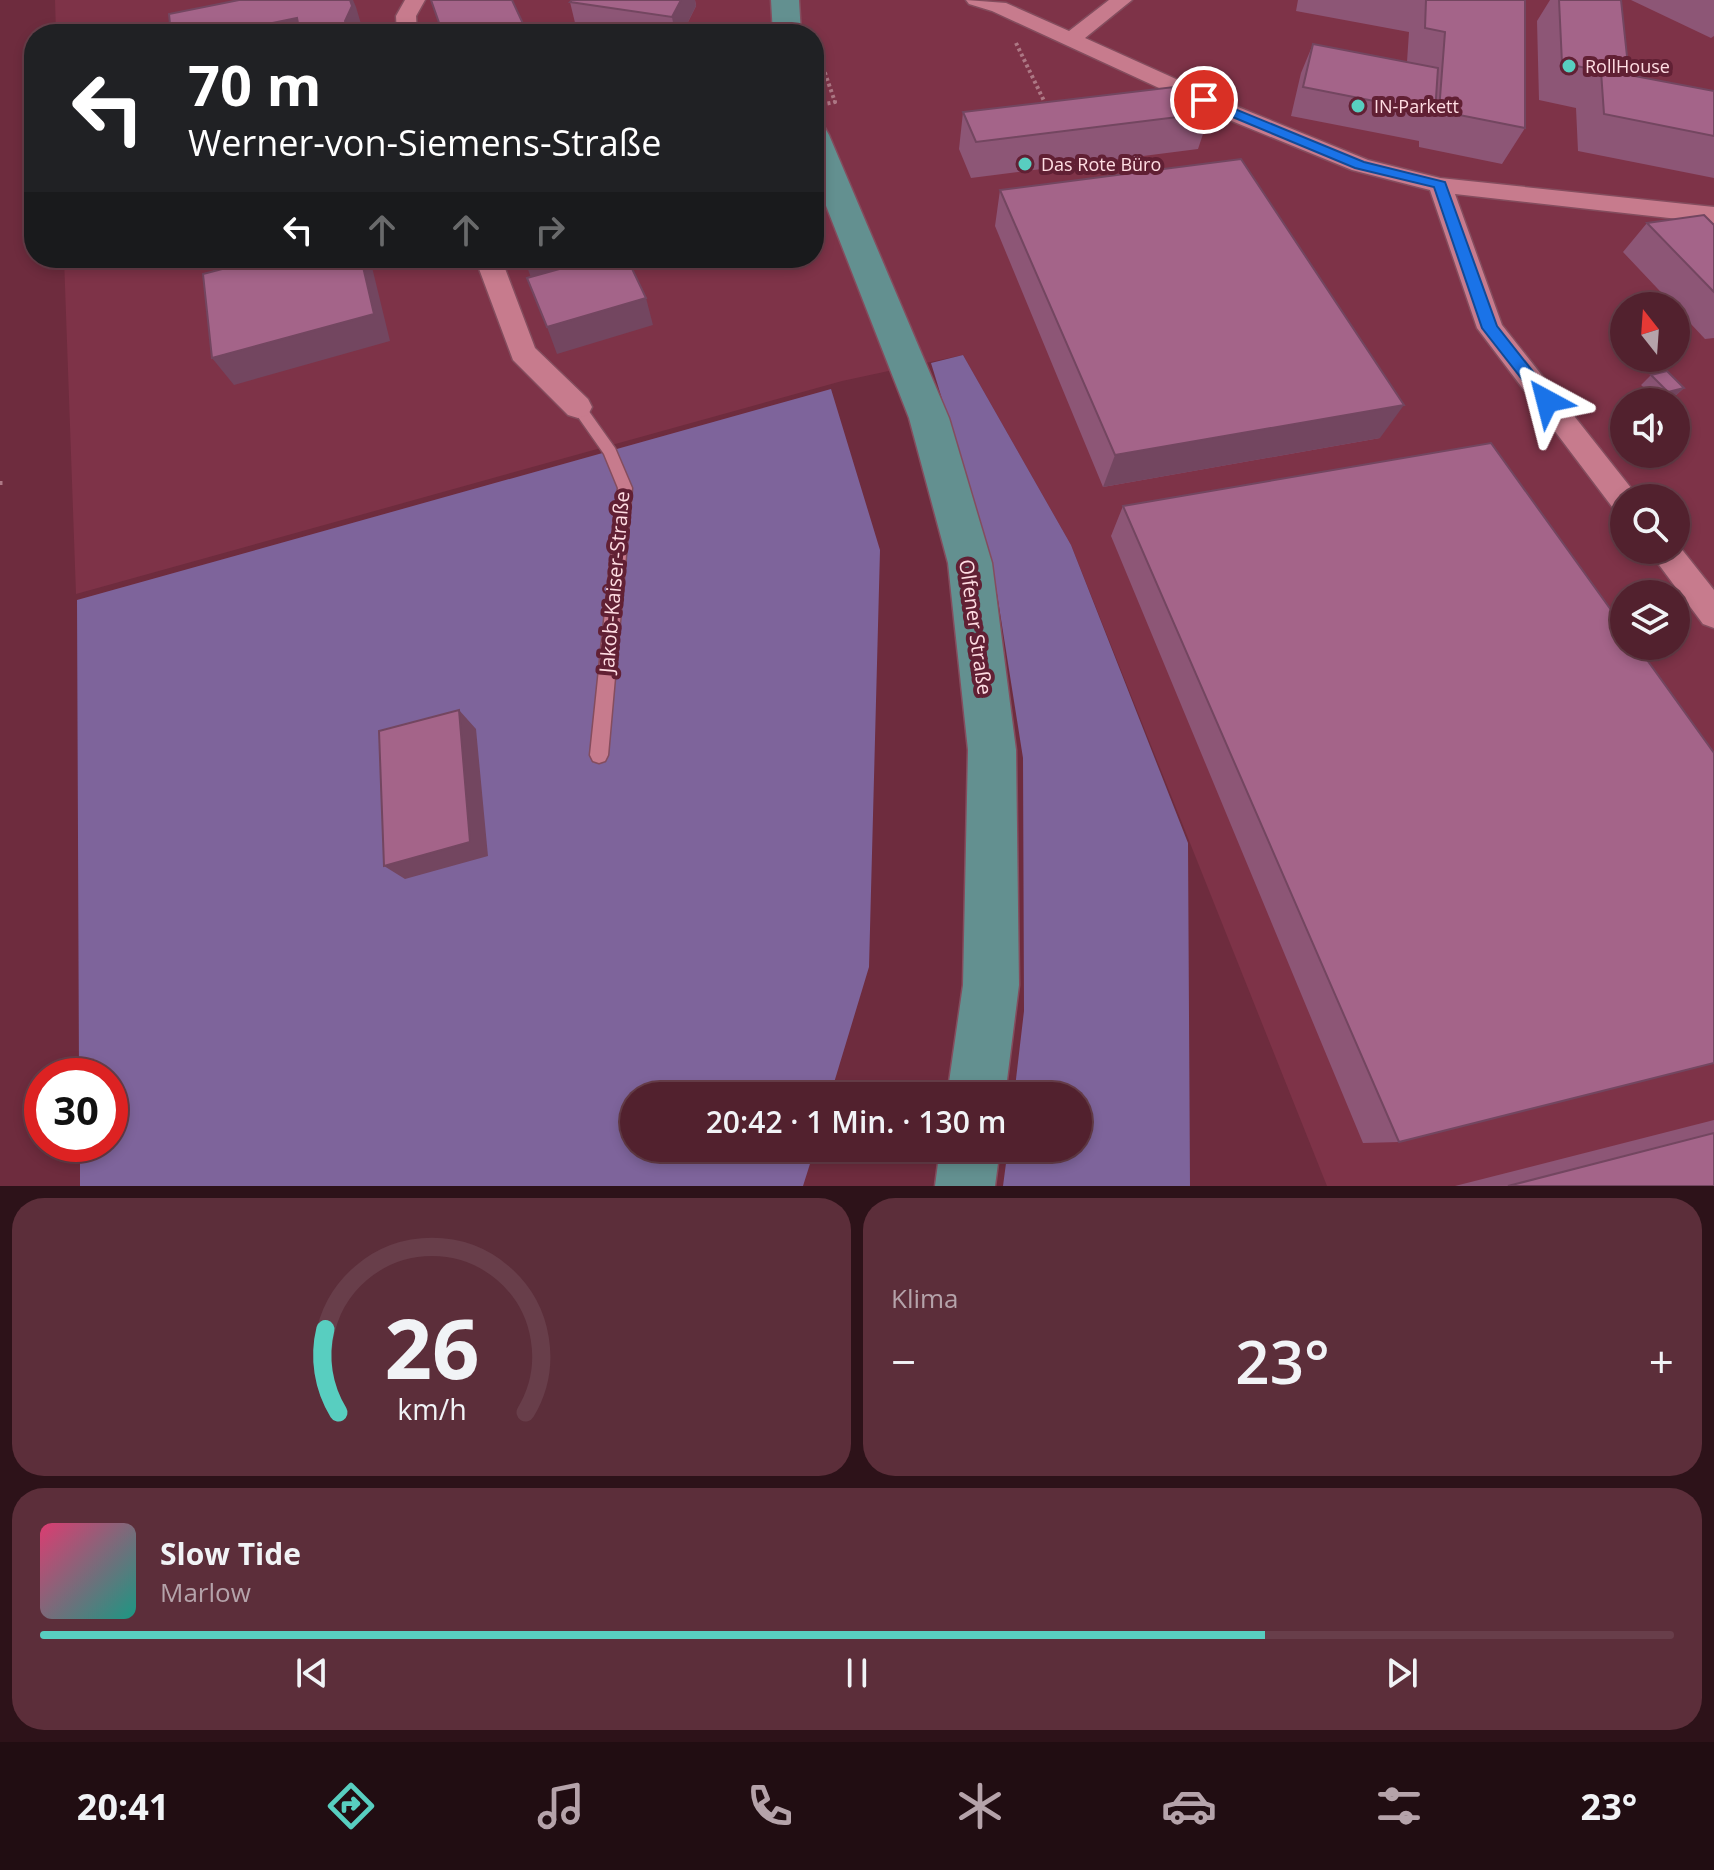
<!DOCTYPE html>
<html lang="de">
<meta charset="utf-8">
<style>
body{margin:0;font-family:"Open Sans",sans-serif;background:#5c2e3a;color:#f1f3f6;height:100vh;display:flex;flex-direction:column;font-size:30px;white-space:nowrap}
*{box-sizing:border-box;margin:0}
p{font-size:26px;color:#b5a3aa}
.icon{flex:none;width:44px;height:44px;fill:none;stroke:currentColor;stroke-width:2;stroke-linecap:round;stroke-linejoin:round}
.map{position:relative;height:1186px;overflow:hidden}
.sheet{display:flex;flex-direction:column;gap:12px;padding:12px;background:#2d1219;flex:1}
.sheet>*{flex:none}
.top-card{position:absolute;left:24px;top:24px;width:800px;height:244px;border-radius:32px;box-shadow:0 4px 12px #0003,0 0 0 2px #683e4a;background:#202124;color:#fff;overflow:hidden}
.needle{width:52px;rotate:343deg}
.controls{position:absolute;left:1610px;top:292px;display:grid;gap:16px}
.controls a{display:grid;place-items:center;width:80px;height:80px;border-radius:50%;background:#52212e;box-shadow:0 4px 12px #0003,0 0 0 2px #683e4a;font-size:40px}
.speed{position:absolute;left:24px;top:1058px;display:flex;gap:16px;font-size:40px;font-weight:700;text-align:center}
.speed>*{display:grid;place-content:center;width:104px;height:104px;border-radius:50%;background:#52212e;box-shadow:0 4px 12px #0003,0 0 0 2px #683e4a;line-height:1}
.speed .limit{border:12px solid #d22;background:#fff;color:#111}
.pin{position:absolute;display:grid;place-items:center;width:68px;height:68px;color:#fff;margin:-34px;border:4px solid #fff;border-radius:50%;box-shadow:0 2px 8px #0007}
.me{position:absolute;width:88px;margin:-44px;rotate:322deg;stroke-linejoin:round;filter:drop-shadow(0 0 6px #0008)}
.turn{display:flex;align-items:center;gap:28px;height:168px;padding:0 32px;font-size:36px}
.turn .icon{width:104px;height:104px;stroke-width:2.5}
.turn b{display:block;font-size:56px;line-height:68px}
.lanes{display:flex;align-items:center;height:76px;padding:0 32px;background:#0003;justify-content:center;gap:40px;direction:ltr}
.lanes .off{opacity:.35}
.big{font-size:60px;font-weight:600;line-height:1.1}
.sheet .widget{flex:1;display:flex;flex-direction:column;justify-content:center;gap:12px;min-width:0;padding:0 28px;border-radius:32px;background:#5c2e3a}
.sheet .dial{align-items:center;gap:0}
.dial svg{height:208px;overflow:visible;fill:none;stroke:#683e4a;stroke-width:7;stroke-linecap:round;text-anchor:middle}
.dial text{fill:#f1f3f6;stroke:none}
.song{display:flex;align-items:center;gap:24px}
.cover{width:96px;height:96px;border-radius:12px;background:linear-gradient(135deg,hsl(340 70% 55%),hsl(170 70% 35%))}
.played{height:8px;border-radius:4px;background:linear-gradient(90deg,#58cec0 75%,#683e4a 75%)}
.keys{display:flex;justify-content:space-around;direction:ltr}
.heat{display:flex;justify-content:space-between;align-items:center;font-size:44px;direction:ltr}
.sheet .tiles{flex:1;display:grid;gap:12px;grid-template-columns:1fr 1fr}
.widget:last-child{grid-column:span 2}
.trip{position:absolute;left:620px;top:1082px;width:472px;height:80px;border-radius:40px;background:#52212e;box-shadow:0 4px 12px #0003,0 0 0 2px #683e4a;font-weight:600;line-height:80px;text-align:center}
.tab-bar{display:flex;height:128px;justify-content:space-around;align-items:center;background:#210d12;color:#b5a3aa}
.tab-bar .icon{width:56px;height:56px}
.tab-bar .on{color:#58cec0}
.tab-bar b{font-size:36px;color:#f1f3f6}
.map>svg:first-child{display:block}
</style>
<div class="map">
<svg width="1714" height="1186" viewBox="0 0 1714 1186">
<rect width="100%" height="100%" fill="#6e2c3e"/>
<path fill="#7e3348" fill-rule="evenodd" d="M 55,0 L 1714,0 L 1714,1186 L 1327,1186 L 1071,545 L 963,355 L 842,381 L 76,594 L 64,258 L 814,258 L 814,34 L 56,34 ZM 1624,306 L 1676,306 L 1676,358 L 1624,358 ZM 1624,402 L 1676,402 L 1676,454 L 1624,454 ZM 1624,498 L 1676,498 L 1676,550 L 1624,550 ZM 1624,594 L 1676,594 L 1676,646 L 1624,646 Z"/>
<path fill="#7e649b" d="M 963,355 L 1071,545 L 1188,843 L 1190,1186 L 1003,1186 L 1008,1148 L 1078,1148 L 1078,1096 L 1014,1096 L 1024,1011 L 1023,758 L 992,562 L 931,363 Z
M 831,389 L 880,550 L 869,967 L 830,1096 L 634,1096 L 634,1148 L 815,1148 L 803,1186 L 80,1186 L 80,1144 L 110,1144 L 110,1076 L 79,1076 L 77,600 Z"/>
<g fill="none" stroke-linecap="round" stroke-linejoin="round">
<g stroke="#844d5e" stroke-width="3">
<path id="lane" d="M 578,402 L 583,403 L 615,448 L 632,488 L 608,755 L 605,761 L 599,763 L 593,761 L 590,755 L 618,488 L 604,454 L 571,407 Z"/>
</g>
<g stroke="#844d5e" stroke-width="3">
<path id="street" d="M 405,0 L 425,0 L 416,16 L 417,34 L 397,34 L 396,16 Z
M 966,0 L 1006,3 L 1069,31 L 1109,0 L 1132,0 L 1085,38 L 1238,107 L 1368,160 L 1440,178 L 1714,207 L 1714,223 L 1455,194 L 1502,325 L 1639,498 L 1624,498 L 1624,511 L 1613,508 L 1477,328 L 1430,190 L 1352,170 L 1222,117 L 992,11 L 969,4 Z
M 475,258 L 501,258 L 535,348 L 588,399 L 592,407 L 588,415 L 578,418 L 568,415 L 513,360 Z
M 1676,542 L 1714,590 L 1714,628 L 1703,624 L 1648,550 L 1676,550 Z"/>
</g>
<g stroke="#844d5e" stroke-width="3">
<path id="primary" d="M 771,0 L 799,0 L 801,34 L 773,34 Z
M 814,126 L 825,128 L 829,135 L 949,418 L 992,563 L 1016,750 L 1019,985 L 1005,1096 L 947,1096 L 963,985 L 968,750 L 948,563 L 909,418 L 814,175 Z
M 940,1148 L 1000,1148 L 995,1186 L 935,1186 Z"/>
</g>
<path stroke="#ad7885" stroke-width="4" stroke-dasharray="3 3" stroke-linecap="butt" d="M 1016,43 L 1047,107
M 815,44 L 835,102 L 819,105"/>
<path stroke="#ad7885" stroke-width="5" stroke-dasharray="4 4" stroke-linecap="butt" d="M 0,481 L 0,489"/>
<use href="#lane" fill="#c77b8d" fill-rule="evenodd"/>
<use href="#street" fill="#c77b8d" fill-rule="evenodd"/>
<use href="#primary" fill="#639090" fill-rule="evenodd"/>
</g>
<path fill="#8d5676" d="M 572,0 L 695,0 L 696,6 L 682,34 L 598,34 L 577,31 L 570,2 Z
M 1298,0 L 1525,0 L 1525,128 L 1502,164 L 1419,147 L 1419,141 L 1291,116 L 1301,73 L 1313,44 L 1407,62 L 1409,32 L 1296,11 Z
M 1550,0 L 1621,0 L 1629,75 L 1714,91 L 1714,178 L 1578,151 L 1576,108 L 1539,100 L 1537,21 Z
M 1631,0 L 1714,0 L 1714,36 L 1711,38 Z
M 963,112 L 1210,113 L 1198,149 L 971,178 L 959,149 Z
M 1000,190 L 1380,438 L 1103,487 L 995,226 Z
M 1647,223 L 1714,225 L 1714,338 L 1705,339 L 1676,308 L 1676,306 L 1674,306 L 1623,252 Z
M 1651,375 L 1684,388 L 1674,397 L 1658,401 L 1641,385 Z
M 1123,506 L 1399,1142 L 1363,1143 L 1111,536 Z
M 1714,1120 L 1714,1186 L 1455,1186 Z"/>
<path fill="#734660" d="M 350,0 L 353,0 L 356,7 L 364,34 L 350,34 L 345,21 Z
M 681,0 L 695,0 L 696,6 L 682,34 L 675,34 L 672,17 Z
M 297,18 L 305,34 L 218,34 Z
M 526,30 L 527,34 L 509,34 Z
M 204,258 L 273,258 L 215,273 Z
M 361,258 L 368,258 L 371,263 L 390,341 L 234,385 L 212,358 Z
M 549,258 L 590,258 L 592,267 L 533,283 L 526,264 Z
M 646,298 L 653,325 L 557,354 L 547,327 Z
M 1684,388 L 1674,397 L 1658,401 L 1668,392 Z
M 1404,405 L 1380,438 L 1103,487 L 1115,455 Z
M 459,710 L 476,729 L 488,856 L 405,879 L 384,866 Z"/>
<path fill="#a46489" stroke="#734660" stroke-width="2" d="M 239,0 L 350,0 L 352,6 L 345,21 L 350,34 L 300,34 L 297,18 L 218,34 L 171,34 L 169,14 Z
M 431,0 L 512,0 L 526,30 L 509,34 L 443,34 Z
M 572,0 L 681,0 L 672,17 L 570,2 Z
M 1426,0 L 1525,0 L 1525,128 L 1439,111 L 1445,32 L 1425,28 Z
M 1559,0 L 1621,0 L 1629,75 L 1714,91 L 1714,136 L 1604,114 L 1601,71 L 1562,63 Z
M 1313,44 L 1438,68 L 1435,113 L 1303,87 Z
M 1191,85 L 1210,113 L 976,142 L 963,112 Z
M 1241,159 L 1404,405 L 1115,455 L 1000,190 Z
M 1704,215 L 1714,225 L 1714,292 L 1647,223 Z
M 265,258 L 361,258 L 374,314 L 212,358 L 203,274 Z
M 524,258 L 549,258 L 526,264 Z
M 599,258 L 627,258 L 646,298 L 547,327 L 527,278 Z
M 1667,371 L 1684,388 L 1668,392 L 1651,375 Z
M 1491,443 L 1624,628 L 1624,646 L 1637,646 L 1714,753 L 1714,1063 L 1399,1142 L 1123,506 Z
M 459,710 L 470,842 L 384,866 L 379,731 Z
M 1714,1133 L 1714,1186 L 1508,1186 Z"/>
<path fill="#1a73e8" stroke="#114b97" stroke-width="2" d="M 1199,98 L 1208,98 L 1364,162 L 1445,182 L 1497,326 L 1553,397 L 1553,405 L 1542,405 L 1482,328 L 1434,187 L 1355,168 L 1199,103 Z"/>
<g fill="#58cec0" stroke="#612034" stroke-width="3">
<circle cx="1569" cy="66" r="8"/>
<circle cx="1358" cy="106" r="8"/>
<circle cx="1025" cy="164" r="8"/>
</g>
<g text-anchor="middle" dominant-baseline="central" stroke-width="8" stroke-linejoin="round" paint-order="stroke">
<g font-size="18" fill="#ffdde3" stroke="#612034" text-anchor="start">
<text x="1585" y="66">RollHouse</text>
<text x="1374" y="106">IN-Parkett</text>
<text x="1041" y="164">Das Rote Büro</text>
</g>
<g font-size="20" fill="#ffdde3" stroke="#612034">
<text transform="translate(614 582) rotate(-85)">Jakob-Kaiser-Straße</text>
<text transform="translate(976 627) rotate(82)">Olfener Straße</text>
</g>
</g>
</svg>
<div class="controls">
<a><svg class="needle" viewBox="-14 -14 28 28"><path d="M0-13l5 13h-10z" fill="#e53935"/><path d="M0 13l5-13h-10z" fill="#b5a3aa"/></svg></a>
<a><svg class="icon" aria-label="sound" viewBox="0 0 24 24"><path d="M4 9h4l5-4v14l-5-4H4zM17 9q2 3 0 6"/></svg></a>
<a><svg class="icon" aria-label="search" viewBox="0 0 24 24"><circle cx="10" cy="10" r="6"/><path d="M15 15l6 6"/></svg></a>
<a><svg class="icon" aria-label="layers" viewBox="0 0 24 24"><path d="M12 4l9 5-9 5-9-5zM3 14l9 5 9-5"/></svg></a>
</div>
<div class="speed"><div class="limit">30</div></div>
<div class="pin" style="left:1204px;top:100px;background:#d93025"><svg class="icon" aria-label="arrive" viewBox="0 0 24 24"><path d="M6 21V4h12l-3 4 3 4H6"/></svg></div>
<svg class="me" style="left:1547px;top:401px" viewBox="-20 -20 40 40"><path d="M0-17L14 15 0 8-14 15z" fill="#1a73e8" stroke="#fff" stroke-width="4"/></svg>
<div class="trip">20:42 · 1 Min. · 130 m</div>
<div class="top-card">
<div class="turn"><svg class="icon" aria-label="left" viewBox="0 0 24 24"><path d="M17 20v-9H6M10 6l-5 5 5 5"/></svg><div><b>70 m</b>Werner-von-Siemens-Straße</div></div>
<div class="lanes"><svg class="icon" aria-label="left" viewBox="0 0 24 24"><path d="M17 20v-9H6M10 6l-5 5 5 5"/></svg><svg class="icon off" aria-label="ahead" viewBox="0 0 24 24"><path d="M12 20V5M6 11l6-6 6 6"/></svg><svg class="icon off" aria-label="ahead" viewBox="0 0 24 24"><path d="M12 20V5M6 11l6-6 6 6"/></svg><svg class="icon off" aria-label="right" viewBox="0 0 24 24"><path d="M7 20v-9h11M14 6l5 5-5 5"/></svg></div>
</div>
</div>
<section class="sheet">
<div class="tiles">
<div class="widget dial"><svg viewBox="0 0 100 80">
<path d="M14 69A42 42 0 1 1 86 69"/>
<path d="M14 69A42 42 0 0 1 9 37" stroke="#58cec0"/>
<text x="50" y="56" font-size="32" font-weight="700">26</text>
<text x="50" y="72" font-size="11">km/h</text>
</svg></div>
<div class="widget"><p>Klima</p>
<div class="heat"><a>−</a><b class="big">23°</b><a>+</a></div>
</div>
<div class="widget">
<div class="song"><i class="cover"></i><div><b>Slow Tide</b><p>Marlow</p></div></div>
<div class="played"></div>
<div class="keys"><svg class="icon" aria-label="previous" viewBox="0 0 24 24"><path d="M18 5L8 12l10 7zM5 5v14"/></svg><svg class="icon" aria-label="pause" viewBox="0 0 24 24"><path d="M8 5v14M16 5v14"/></svg><svg class="icon" aria-label="next" viewBox="0 0 24 24"><path d="M6 5l10 7-10 7zM19 5v14"/></svg></div>
</div>
</div>
</section>
<nav class="tab-bar">
<b>20:41</b>
<svg class="icon on" aria-label="directions" viewBox="0 0 24 24"><path d="M12 3l9 9-9 9-9-9zM9 14v-3h6M13 9l2 2-2 2"/></svg>
<svg class="icon" aria-label="music" viewBox="0 0 24 24"><path d="M9 18V5l10-2v13"/><circle cx="6" cy="18" r="3"/><circle cx="16" cy="16" r="3"/></svg>
<svg class="icon" aria-label="phone" viewBox="0 0 24 24"><path d="M5 4h4l2 5-3 2q2 4 5 5l2-3 5 2v4C11 20 4 13 5 4z"/></svg>
<svg class="icon" aria-label="climate" viewBox="0 0 24 24"><path d="M12 3v18M4 7l16 10M4 17L20 7"/></svg>
<svg class="icon" aria-label="car" viewBox="0 0 24 24"><path d="M5 17H2v-5l4-1 3-4h7l3 4 3 1v5h-3M9 17h6M6 11h13"/><circle cx="7" cy="17" r="2"/><circle cx="17" cy="17" r="2"/></svg>
<svg class="icon" aria-label="filters" viewBox="0 0 24 24"><path d="M4 7h16M4 17h16"/><circle cx="9" cy="7" r="2"/><circle cx="15" cy="17" r="2"/></svg>
<b>23°</b>
</nav>
